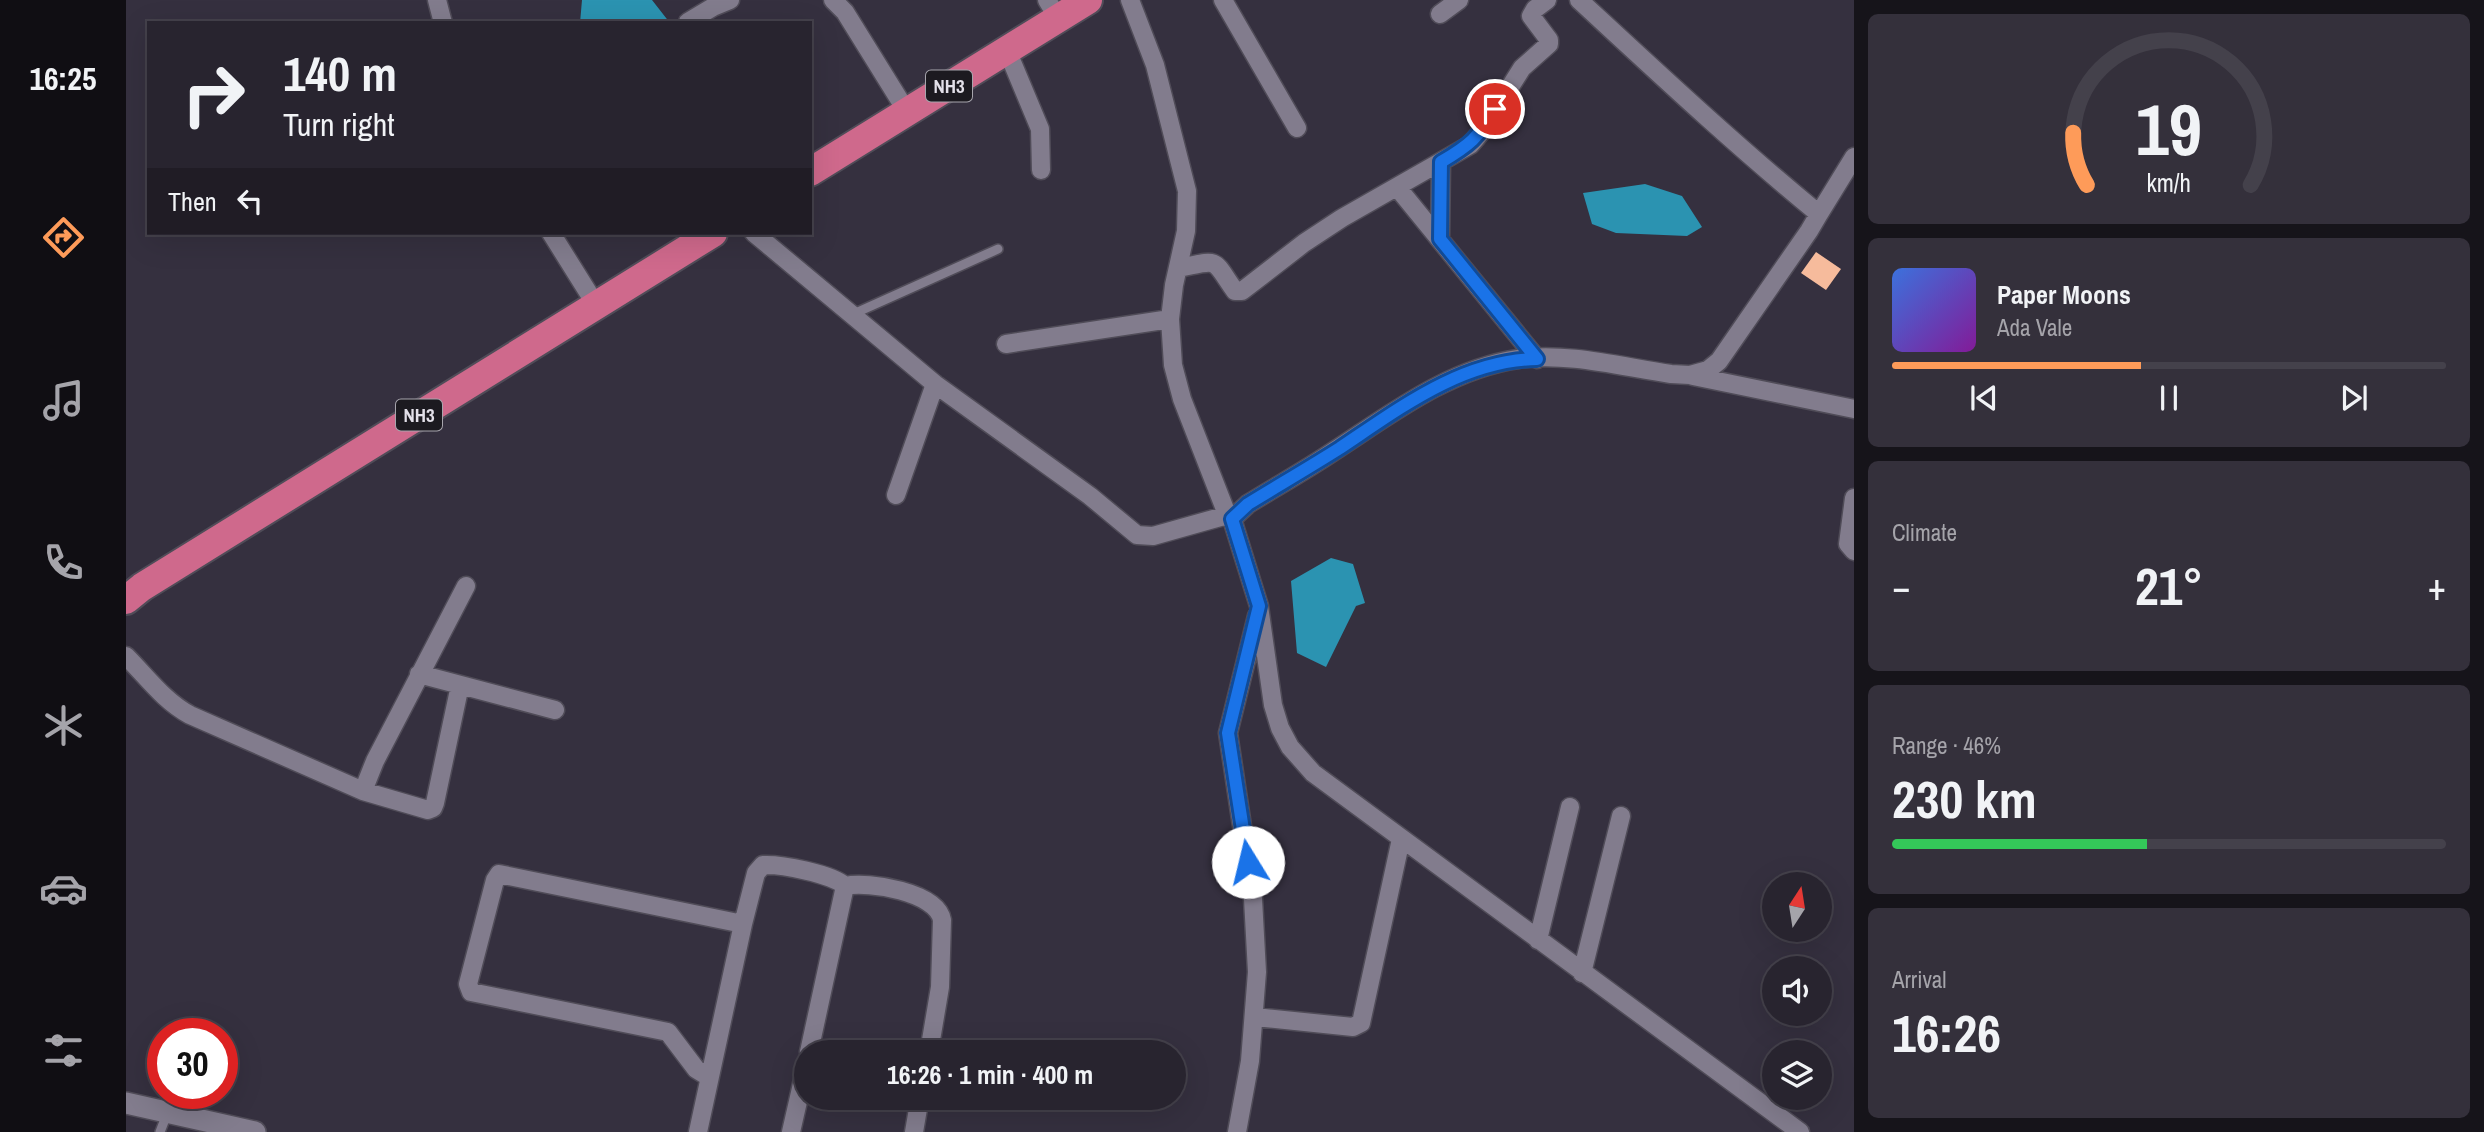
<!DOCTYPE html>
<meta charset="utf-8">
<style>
body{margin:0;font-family:"Archivo Narrow",sans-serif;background:#34303b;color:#f1f3f6;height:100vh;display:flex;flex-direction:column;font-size:26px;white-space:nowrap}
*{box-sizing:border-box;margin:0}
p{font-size:23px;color:#a5a4aa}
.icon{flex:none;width:38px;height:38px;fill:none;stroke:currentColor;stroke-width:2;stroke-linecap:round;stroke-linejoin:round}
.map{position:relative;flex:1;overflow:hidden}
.sheet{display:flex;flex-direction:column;gap:14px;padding:14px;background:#16141a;width:630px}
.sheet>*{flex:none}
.banner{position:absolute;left:21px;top:21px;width:665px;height:214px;border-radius:0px;box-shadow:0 7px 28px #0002,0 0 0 2px #44414b;background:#28242f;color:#f1f3f6;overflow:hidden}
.needle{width:46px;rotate:12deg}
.buttons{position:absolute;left:1636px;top:872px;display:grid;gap:14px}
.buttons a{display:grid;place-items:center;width:70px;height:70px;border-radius:50%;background:#28242f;box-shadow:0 7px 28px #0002,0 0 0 2px #44414b;font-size:35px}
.speed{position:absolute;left:21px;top:1018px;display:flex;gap:14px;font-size:35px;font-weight:700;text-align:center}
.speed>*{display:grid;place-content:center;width:91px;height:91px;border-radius:50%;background:#28242f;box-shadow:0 7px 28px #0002,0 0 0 2px #44414b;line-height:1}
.speed .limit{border:10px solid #d22;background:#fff;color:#111}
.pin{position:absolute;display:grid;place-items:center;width:60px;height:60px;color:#fff;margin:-30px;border:4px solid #fff;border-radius:50%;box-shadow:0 2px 7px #0007}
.me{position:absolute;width:77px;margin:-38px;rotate:351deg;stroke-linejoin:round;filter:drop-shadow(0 0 5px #0008)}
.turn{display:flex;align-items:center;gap:24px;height:147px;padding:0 21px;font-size:32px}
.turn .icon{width:91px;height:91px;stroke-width:2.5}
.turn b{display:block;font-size:49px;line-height:60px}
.then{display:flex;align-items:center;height:66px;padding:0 21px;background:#0003;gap:14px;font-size:26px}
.big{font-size:52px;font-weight:700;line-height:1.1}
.sheet .tile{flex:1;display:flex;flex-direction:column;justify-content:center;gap:10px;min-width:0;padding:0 24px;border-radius:10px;background:#34303b}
.sheet .dial{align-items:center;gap:0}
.dial svg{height:182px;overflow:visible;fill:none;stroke:#44414b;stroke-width:7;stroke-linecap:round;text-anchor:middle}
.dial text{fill:#f1f3f6;stroke:none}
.song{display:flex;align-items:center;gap:21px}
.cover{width:84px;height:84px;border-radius:10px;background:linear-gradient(135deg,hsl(220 70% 55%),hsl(290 70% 35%))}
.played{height:7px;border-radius:4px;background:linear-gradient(90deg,#fe9b59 45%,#44414b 45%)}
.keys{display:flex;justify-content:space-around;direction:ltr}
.heat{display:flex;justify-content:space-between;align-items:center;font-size:38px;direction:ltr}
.charge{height:10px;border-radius:5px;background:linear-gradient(90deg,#34c759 46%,#44414b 0)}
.trip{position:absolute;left:668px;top:1040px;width:392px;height:70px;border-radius:35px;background:#28242f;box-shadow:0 7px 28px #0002,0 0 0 2px #44414b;font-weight:700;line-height:70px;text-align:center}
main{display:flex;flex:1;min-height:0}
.tabs{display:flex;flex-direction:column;width:126px;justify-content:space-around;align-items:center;background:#100e13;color:#a5a4aa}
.tabs .icon{width:49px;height:49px}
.tabs .on{color:#fe9b59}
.tabs b{font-size:32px;color:#f1f3f6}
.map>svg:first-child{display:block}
</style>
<main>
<nav class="tabs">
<b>16:25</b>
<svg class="icon on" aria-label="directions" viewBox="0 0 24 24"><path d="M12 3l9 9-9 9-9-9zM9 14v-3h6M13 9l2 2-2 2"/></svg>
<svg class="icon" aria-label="music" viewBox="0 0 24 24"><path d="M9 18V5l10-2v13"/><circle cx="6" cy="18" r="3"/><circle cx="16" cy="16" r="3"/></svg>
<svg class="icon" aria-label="phone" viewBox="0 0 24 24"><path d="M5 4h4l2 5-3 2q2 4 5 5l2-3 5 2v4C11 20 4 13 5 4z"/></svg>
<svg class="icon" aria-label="climate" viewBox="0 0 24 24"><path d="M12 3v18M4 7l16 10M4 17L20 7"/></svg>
<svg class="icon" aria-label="car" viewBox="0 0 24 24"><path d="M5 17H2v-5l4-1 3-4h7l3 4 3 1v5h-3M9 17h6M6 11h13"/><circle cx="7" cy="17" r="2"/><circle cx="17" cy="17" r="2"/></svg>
<svg class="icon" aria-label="filters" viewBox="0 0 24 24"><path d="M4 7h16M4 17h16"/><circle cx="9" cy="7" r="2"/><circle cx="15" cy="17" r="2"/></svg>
</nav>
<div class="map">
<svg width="1728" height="1132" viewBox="0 0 1728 1132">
<rect width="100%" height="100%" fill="#35303f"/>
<path fill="#2b93b1" d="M 456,0 L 526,0 L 544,23 L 454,23 Z
M 1519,184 L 1556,196 L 1576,227 L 1561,236 L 1490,233 L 1466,224 L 1457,193 Z
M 1205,558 L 1227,564 L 1239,603 L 1230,606 L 1200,667 L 1171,653 L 1165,581 Z"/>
<path fill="#f6bb9c" d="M 1690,252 L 1715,269 L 1700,290 L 1675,273 Z"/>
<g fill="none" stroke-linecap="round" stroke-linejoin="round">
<g stroke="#504c58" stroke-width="12">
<path id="service" d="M 725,315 L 872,249
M 34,1132 L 41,1114"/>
</g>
<g stroke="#504c58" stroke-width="21">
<path id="minor" d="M 311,0 L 317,23
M 707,0 L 719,12 L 781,112
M 921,0 L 932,18
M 1004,0 L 1029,65 L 1061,191 L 1060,231 L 1048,285 L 1044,319 L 1047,365 L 1056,399 L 1102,517
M 1097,0 L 1171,128
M 1314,14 L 1333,0
M 562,22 L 587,7 L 604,0
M 881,50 L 914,129 L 915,170
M 1271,187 L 1411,359
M 1693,214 L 1728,157
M 425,233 L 470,305
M 628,233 L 809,384 L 964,496 L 1011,535 L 1027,536 L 1098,516 L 1106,519 L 1133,606 L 1147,705 L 1154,728 L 1164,747 L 1187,773 L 1674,1132
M 1314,239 L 1315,162
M 1052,268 C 1095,260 1085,257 1109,291 L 1116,291 L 1178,243 L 1216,218 L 1344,145 L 1357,130 L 1396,68 L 1423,44 L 1423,40 L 1405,16 L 1409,9 L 1421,0
M 880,344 L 1044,319
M 1567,376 L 1728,409
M 770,495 L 809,384
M 1728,498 L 1722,544 L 1728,551
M 1106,519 L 1122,504 C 1151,486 1180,470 1208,451 C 1265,414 1323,369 1392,359 C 1442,352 1496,367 1545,374 L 1564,375 L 1582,370 L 1593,361 L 1683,231 L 1693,214 C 1610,146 1532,73 1453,0
M 0,656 C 21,677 38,701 64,715 L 237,791 L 302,810 L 307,808 L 309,803 L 334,685
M 293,674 L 429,710
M 237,791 L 249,761 L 340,586
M 719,886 C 743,881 811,892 816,920 L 814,987 L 803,1052
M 1412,940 L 1444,807
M 1456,973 L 1495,816
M 1129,1017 L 1227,1027 L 1235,1023 L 1275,839
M 583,1077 L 570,1069 L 542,1032 L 345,992 L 342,984 L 369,880 L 373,874 L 617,924
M 572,1132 L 617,924 L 630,873 L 637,865 C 655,864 706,874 719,886 L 683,1052
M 665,1132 L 681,1062
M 788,1132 L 794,1097
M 1111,1132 L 1124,1061 L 1131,972 L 1127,899 L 1102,733 L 1131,616"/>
</g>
<g stroke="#504c58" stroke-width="24">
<path id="tertiary" d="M 0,1103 L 129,1132"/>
</g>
<g stroke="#504c58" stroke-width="32">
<path id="trunk" d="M 684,172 L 962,0
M 0,600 L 16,587 L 587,233"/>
</g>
<use href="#service" stroke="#827c8d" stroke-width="9"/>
<use href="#minor" stroke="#827c8d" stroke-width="18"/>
<use href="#tertiary" stroke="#827c8d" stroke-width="21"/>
<use href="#trunk" stroke="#cf698c" stroke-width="28"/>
</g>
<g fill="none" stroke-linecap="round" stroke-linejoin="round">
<g stroke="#114b97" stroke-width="18">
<path id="route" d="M 1122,862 L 1102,733 L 1133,606 L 1106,519 L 1122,504 C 1153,485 1184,467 1214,448 C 1274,408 1336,360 1411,359 L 1314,239 L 1315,162 C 1344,145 1352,138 1369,109"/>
</g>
<use href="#route" stroke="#1a73e8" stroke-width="12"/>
</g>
<g text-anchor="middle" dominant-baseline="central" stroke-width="7" stroke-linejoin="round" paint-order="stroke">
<g fill="#1c1a20" stroke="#a7a5ad" stroke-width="2">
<rect x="800" y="70.5" width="46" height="31" rx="5"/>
<rect x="270" y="399.5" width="46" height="31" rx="5"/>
</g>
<g font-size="19" font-weight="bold" fill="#e3e0e9">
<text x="823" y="86">NH3</text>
<text x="293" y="415">NH3</text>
</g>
</g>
</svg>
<div class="buttons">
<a><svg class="needle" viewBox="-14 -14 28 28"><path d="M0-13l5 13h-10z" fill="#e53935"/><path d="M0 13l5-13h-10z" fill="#a5a4aa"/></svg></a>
<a><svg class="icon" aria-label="sound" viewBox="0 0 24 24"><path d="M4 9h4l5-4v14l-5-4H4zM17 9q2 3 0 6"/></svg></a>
<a><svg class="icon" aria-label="layers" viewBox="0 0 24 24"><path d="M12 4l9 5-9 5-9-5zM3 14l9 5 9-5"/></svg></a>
</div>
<div class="speed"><div class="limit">30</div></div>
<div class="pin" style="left:1369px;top:109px;background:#d93025"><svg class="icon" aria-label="arrive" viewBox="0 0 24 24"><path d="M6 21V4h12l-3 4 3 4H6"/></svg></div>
<svg class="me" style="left:1122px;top:862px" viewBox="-20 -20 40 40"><circle r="19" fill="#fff"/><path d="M0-13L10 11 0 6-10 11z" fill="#1a73e8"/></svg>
<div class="trip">16:26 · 1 min · 400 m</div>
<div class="banner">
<div class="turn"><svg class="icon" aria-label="right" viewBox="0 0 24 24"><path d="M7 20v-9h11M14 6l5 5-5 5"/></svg><div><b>140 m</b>Turn right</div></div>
<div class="then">Then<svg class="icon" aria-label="left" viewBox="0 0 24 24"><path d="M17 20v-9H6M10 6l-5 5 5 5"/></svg></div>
</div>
</div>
<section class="sheet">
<div class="tile dial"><svg viewBox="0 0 100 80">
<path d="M14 69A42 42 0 1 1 86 69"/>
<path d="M14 69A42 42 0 0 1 8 46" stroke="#fe9b59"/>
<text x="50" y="56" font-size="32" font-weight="700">19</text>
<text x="50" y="72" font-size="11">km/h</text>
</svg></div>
<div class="tile">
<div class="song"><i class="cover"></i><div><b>Paper Moons</b><p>Ada Vale</p></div></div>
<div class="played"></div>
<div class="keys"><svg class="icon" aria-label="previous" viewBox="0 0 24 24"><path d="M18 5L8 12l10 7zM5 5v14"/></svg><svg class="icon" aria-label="pause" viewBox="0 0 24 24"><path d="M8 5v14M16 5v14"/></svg><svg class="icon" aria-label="next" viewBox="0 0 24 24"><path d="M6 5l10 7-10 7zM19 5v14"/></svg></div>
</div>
<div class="tile"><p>Climate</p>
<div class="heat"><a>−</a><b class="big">21°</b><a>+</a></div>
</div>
<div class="tile"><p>Range · 46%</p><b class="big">230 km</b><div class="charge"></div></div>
<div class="tile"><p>Arrival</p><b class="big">16:26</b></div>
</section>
</main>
